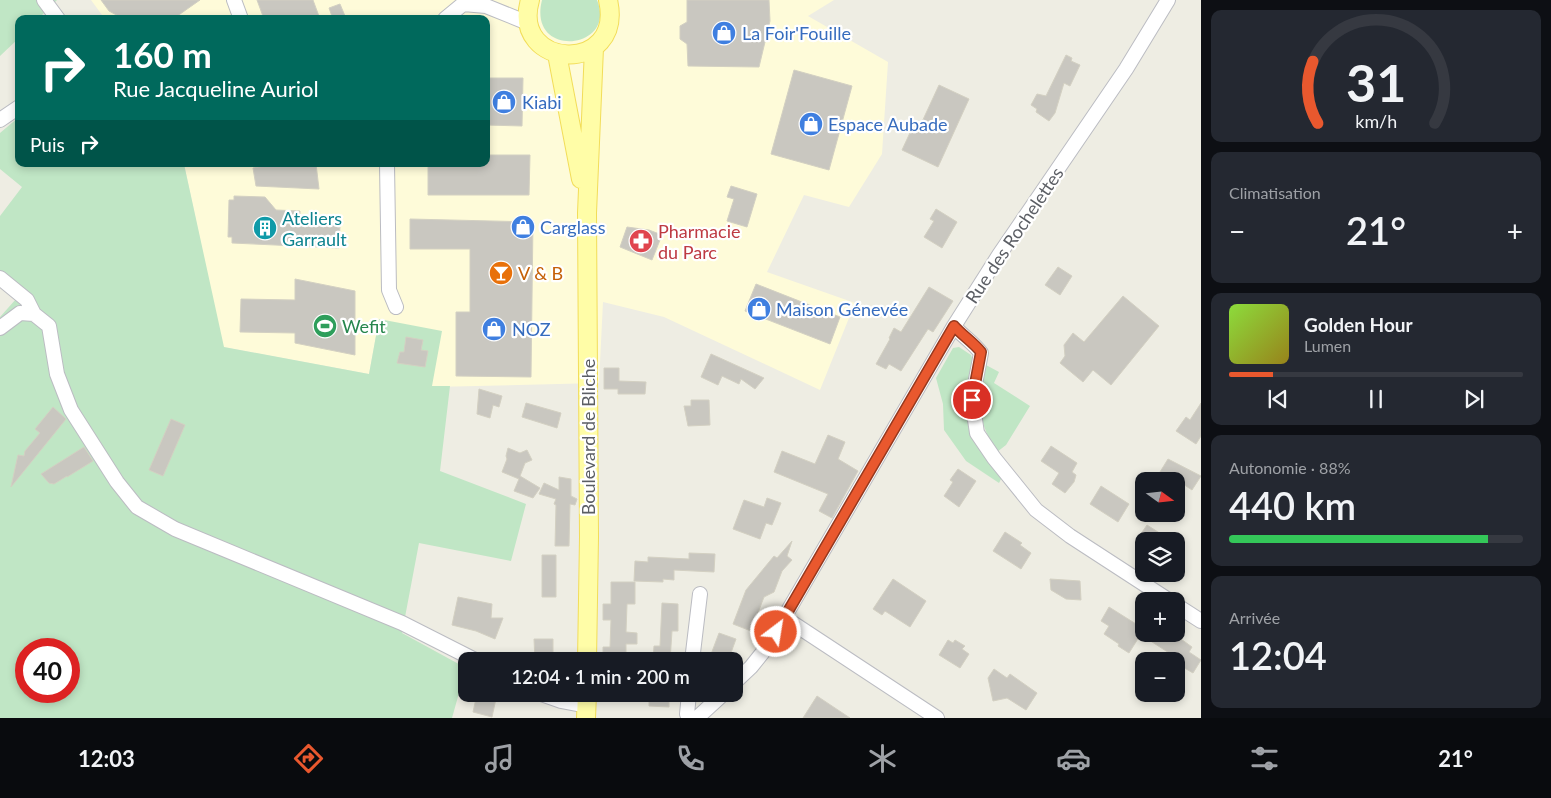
<!DOCTYPE html>
<html lang="fr">
<meta charset="utf-8">
<style>
body{margin:0;font-family:Lato,sans-serif;background:#242831;color:#f1f3f6;height:100vh;display:flex;flex-direction:column;font-size:19px;white-space:nowrap}
*{box-sizing:border-box;margin:0}
p{font-size:16px;color:#9ea1a6}
.icon{flex:none;width:28px;height:28px;fill:none;stroke:currentColor;stroke-width:2;stroke-linecap:round;stroke-linejoin:round}
.map{position:relative;flex:1;overflow:hidden}
.sheet{display:flex;flex-direction:column;gap:10px;padding:10px;background:#0d0f14;width:350px}
.sheet>*{flex:none}
.top-card{position:absolute;left:15px;top:15px;width:475px;height:152px;border-radius:10px;box-shadow:0 2px 8px #0003;background:#00695c;color:#fff;overflow:hidden}
.needle{width:32px;rotate:105deg}
.fabs{position:absolute;left:1135px;top:472px;display:grid;gap:10px}
.fabs a{display:grid;place-items:center;width:50px;height:50px;border-radius:10px;background:#171b24;box-shadow:0 2px 8px #0003;font-size:25px}
.speed{position:absolute;left:15px;top:638px;display:flex;gap:10px;font-size:25px;font-weight:700;text-align:center}
.speed>*{display:grid;place-content:center;width:65px;height:65px;border-radius:50%;background:#171b24;box-shadow:0 2px 8px #0003;line-height:1}
.speed .limit{border:8px solid #d22;background:#fff;color:#111}
.pin{position:absolute;display:grid;place-items:center;width:42px;height:42px;color:#fff;margin:-21px;border:2px solid #fff;border-radius:50%;box-shadow:0 1px 5px #0007}
.me{position:absolute;width:55px;margin:-28px;rotate:31deg;stroke-linejoin:round;filter:drop-shadow(0 0 4px #0008)}
.turn{display:flex;align-items:center;gap:18px;height:105px;padding:0 15px;font-size:22px}
.turn .icon{width:65px;height:65px;stroke-width:2.5}
.turn b{display:block;font-size:35px;line-height:42px}
.then{display:flex;align-items:center;height:48px;padding:0 15px;background:#0003;gap:10px;font-size:19px}
.big{font-size:38px;font-weight:600;line-height:1.1}
.sheet .tile{flex:1;display:flex;flex-direction:column;justify-content:center;gap:8px;min-width:0;padding:0 18px;border-radius:10px;background:#242831}
.sheet .dial{align-items:center;gap:0}
.dial svg{height:130px;overflow:visible;fill:none;stroke:#363941;stroke-width:7;stroke-linecap:round;text-anchor:middle}
.dial text{fill:#f1f3f6;stroke:none}
.song{display:flex;align-items:center;gap:15px}
.cover{width:60px;height:60px;border-radius:8px;background:linear-gradient(135deg,hsl(90 70% 55%),hsl(50 70% 35%))}
.played{height:5px;border-radius:2px;background:linear-gradient(90deg,#e9582e 15%,#363941 15%)}
.keys{display:flex;justify-content:space-around;direction:ltr}
.heat{display:flex;justify-content:space-between;align-items:center;font-size:28px;direction:ltr}
.charge{height:8px;border-radius:4px;background:linear-gradient(90deg,#34c759 88%,#363941 0)}
.trip{position:absolute;left:458px;top:652px;width:285px;height:50px;border-radius:10px;background:#171b24;box-shadow:0 2px 8px #0003;font-weight:600;line-height:50px;text-align:center}
.tab-bar{display:flex;height:80px;justify-content:space-around;align-items:center;background:#090b0e;color:#9ea1a6}
.tab-bar .icon{width:35px;height:35px}
.tab-bar .on{color:#e9582e}
.tab-bar b{font-size:22px;color:#f1f3f6}
main{display:flex;flex:1;min-height:0}
.map>svg:first-child{display:block}
</style>
<main>
<div class="map">
<svg width="1201" height="718" viewBox="0 0 1201 718">
<rect width="100%" height="100%" fill="#eeede3"/>
<path fill="#fefbd9" d="M 91,0 L 834,0 L 808,16 L 888,62 L 882,154 L 849,207 L 804,195 L 767,272 L 855,303 L 820,390 L 664,317 L 603,302 L 599,383 L 432,387 L 379,320 L 369,374 L 223,347 L 184,164 L 486,164 L 486,19 L 105,19 Z"/>
<path fill="#c0e6c5" fill-rule="evenodd" d="M 0,0 L 57,0 L 38,19 L 19,19 L 19,38 L 0,56 Z
M 542,0 L 597,0 C 618,50 527,60 542,0 Z
M 19,117 L 19,164 L 184,164 L 224,347 L 369,374 L 379,319 L 442,331 L 432,386 L 450,386 L 440,471 L 526,504 L 511,561 L 419,543 L 402,633 L 466,668 L 452,718 L 0,718 L 0,317 L 16,299 L 0,287 L 0,216 L 22,187 L 0,169 L 0,133 ZM 26,649 L 69,649 L 69,691 L 26,691 Z
M 959,347 L 971,355 L 974,363 L 966,400 L 1002,477 L 999,483 L 966,461 L 944,430 L 943,404 L 936,378 L 953,348 Z
M 986,365 L 999,372 L 994,383 L 1030,406 L 1006,445 L 997,452 C 977,421 977,400 986,365 Z"/>
<path fill="#c9c7c0" stroke="#d3d0c2" d="M 101,0 L 200,0 L 173,19 L 124,19 L 109,11 Z
M 257,0 L 313,0 L 320,19 L 264,19 Z
M 687,0 L 769,0 L 770,21 L 759,67 L 688,66 L 687,44 L 680,39 L 680,26 L 687,22 Z
M 340,4 L 345,16 L 333,19 L 329,8 Z
M 1066,55 L 1072,58 L 1071,61 L 1080,65 L 1070,86 L 1064,83 L 1055,113 L 1049,121 L 1036,112 L 1037,109 L 1031,105 L 1037,94 L 1046,96 Z
M 794,70 L 852,86 L 829,170 L 771,154 Z
M 486,78 L 523,78 L 522,126 L 486,125 Z
M 939,85 L 969,99 L 938,167 L 902,150 L 915,122 L 921,124 Z
M 486,155 L 530,155 L 529,195 L 428,195 L 428,164 L 486,164 Z
M 277,164 L 316,164 L 319,189 L 256,186 L 253,168 Z
M 731,186 L 757,194 L 747,227 L 727,221 L 734,199 L 727,197 Z
M 234,196 L 265,197 L 276,210 L 300,211 L 300,220 L 324,221 L 340,225 L 339,248 L 232,243 L 232,237 L 228,237 L 229,200 L 234,200 Z
M 936,209 L 957,222 L 942,248 L 924,237 L 934,221 L 930,219 Z
M 410,219 L 533,222 L 531,377 L 456,376 L 456,312 L 470,312 L 470,249 L 410,249 Z
M 627,227 L 649,230 L 662,235 L 652,260 L 620,247 Z
M 1058,267 L 1072,276 L 1060,295 L 1045,285 Z
M 295,279 L 355,291 L 355,355 L 295,343 L 295,333 L 240,332 L 241,299 L 295,300 Z
M 756,284 L 840,317 L 830,344 L 745,311 Z
M 929,287 L 953,301 L 933,332 L 928,329 L 901,371 L 889,364 L 886,369 L 876,364 L 890,339 L 889,338 L 894,328 L 901,332 Z
M 1123,296 L 1159,326 L 1111,385 L 1093,370 L 1083,382 L 1060,363 L 1065,356 L 1064,345 L 1073,333 L 1084,342 Z
M 406,337 L 423,340 L 421,350 L 428,351 L 425,367 L 397,363 L 400,352 L 404,352 Z
M 711,354 L 720,358 L 764,378 L 755,389 L 741,379 L 739,384 L 722,376 L 718,385 L 701,377 Z
M 604,368 L 619,368 L 619,381 L 646,382 L 645,394 L 618,394 L 618,389 L 604,389 Z
M 479,389 L 502,396 L 499,407 L 493,405 L 490,418 L 477,414 Z
M 691,400 L 709,400 L 710,425 L 688,426 L 684,406 L 691,406 Z
M 526,403 L 561,413 L 557,428 L 522,417 Z
M 1201,403 L 1201,436 L 1196,444 L 1176,431 L 1186,417 L 1190,420 Z
M 53,407 L 66,419 L 11,487 L 18,455 L 24,456 L 25,451 L 40,433 L 35,429 Z
M 171,419 L 185,425 L 163,476 L 149,470 Z
M 828,435 L 845,442 L 838,459 L 858,471 L 832,518 L 819,511 L 828,494 L 774,472 L 782,451 L 815,464 Z
M 1051,446 L 1077,463 L 1072,472 L 1076,475 L 1074,482 L 1065,493 L 1052,484 L 1059,473 L 1041,461 Z
M 84,447 L 93,461 L 67,477 L 67,476 L 54,484 L 49,483 L 41,474 Z
M 508,448 L 520,453 L 527,450 L 532,460 L 525,463 L 520,476 L 540,488 L 533,498 L 514,491 L 519,479 L 502,472 L 507,459 L 506,456 Z
M 1168,459 L 1201,476 L 1192,490 L 1183,484 L 1182,486 L 1160,472 Z
M 958,469 L 976,481 L 959,507 L 944,496 L 953,482 L 950,480 Z
M 559,477 L 571,479 L 571,496 L 577,499 L 575,505 L 570,504 L 569,546 L 555,546 L 556,505 L 554,504 L 556,499 L 539,494 L 544,483 L 559,490 Z
M 1101,486 L 1129,504 L 1118,522 L 1090,504 Z
M 767,498 L 781,503 L 772,525 L 766,523 L 760,539 L 733,529 L 744,500 L 764,507 Z
M 1147,525 L 1172,541 L 1136,541 Z
M 1005,532 L 1022,543 L 1020,545 L 1031,553 L 1021,569 L 993,551 Z
M 792,541 L 787,556 L 792,560 L 782,571 L 774,592 L 764,597 L 751,631 L 733,624 L 746,590 L 774,556 L 777,558 Z
M 689,553 L 715,554 L 714,572 L 674,570 L 674,580 L 663,579 L 663,582 L 634,581 L 635,561 L 648,562 L 648,557 L 689,559 Z
M 542,555 L 556,555 L 556,597 L 542,597 Z
M 893,579 L 926,601 L 910,627 L 885,611 L 882,615 L 873,609 Z
M 1050,579 L 1080,581 L 1081,600 L 1066,599 L 1051,590 Z
M 611,582 L 635,582 L 635,604 L 627,604 L 626,632 L 637,633 L 637,644 L 626,644 L 626,661 L 603,661 L 603,647 L 610,647 L 611,620 L 603,620 L 603,604 L 611,604 Z
M 458,597 L 492,604 L 491,618 L 503,618 L 495,639 L 476,631 L 452,625 Z
M 662,603 L 678,604 L 678,631 L 672,631 L 670,661 L 653,661 L 654,646 L 660,646 Z
M 1109,607 L 1144,629 L 1129,653 L 1118,646 L 1119,644 L 1104,634 L 1109,626 L 1101,621 Z
M 719,633 L 736,639 L 728,661 L 721,661 L 710,657 Z
M 1165,634 L 1174,634 L 1192,647 L 1189,652 L 1201,660 L 1193,673 L 1176,663 L 1175,661 L 1177,658 L 1149,640 L 1163,638 Z
M 534,639 L 553,639 L 553,661 L 535,661 Z
M 948,640 L 953,643 L 955,640 L 965,646 L 962,649 L 969,654 L 960,668 L 939,655 Z
M 994,669 L 1007,678 L 1010,674 L 1037,693 L 1026,710 L 1007,698 L 993,701 L 988,678 Z
M 477,694 L 497,694 L 492,717 L 473,712 Z
M 652,694 L 669,694 L 669,707 L 649,706 L 649,695 L 651,695 Z
M 817,696 L 850,718 L 803,718 Z"/>
<g fill="none" stroke-linecap="round" stroke-linejoin="round">
<g stroke="#bbbcc2" stroke-width="16">
<path id="minor" d="M 44,0 L 58,19
M 234,0 L 241,19
M 445,19 L 463,4 L 486,6 L 528,23
M 0,120 L 19,107
M 387,164 L 389,290 L 396,307
M 0,278 L 27,300 L 34,314
M 954,326 C 962,336 973,342 981,353 L 972,400 L 977,433 L 994,458 L 1036,510 L 1070,536 L 1170,601
M 0,328 L 20,313 L 34,314 L 49,326 L 57,374 L 71,410 L 117,482 L 137,507 L 175,529 L 402,623 L 477,661
M 1176,605 L 1201,621
M 785,618 L 937,718
M 692,661 L 700,594
M 734,683 L 751,667 L 767,647 L 954,326 L 999,255 L 1126,69 L 1168,0
M 541,694 L 561,701 L 587,706
M 689,718 L 687,714 L 689,694
M 697,718 L 723,694"/>
</g>
<g stroke="#f2dd59" stroke-width="20">
<path id="major" d="M 530,0 C 510,70 625,75 608,0
M 557,54 L 581,179
M 587,661 L 589,537 L 587,213 L 594,48
M 586,718 L 587,694"/>
</g>
<use href="#minor" stroke="#fff" stroke-width="14"/>
<use href="#major" stroke="#fffda7" stroke-width="18"/>
</g>
<g fill="none" stroke-linecap="round" stroke-linejoin="round">
<g stroke="#97391e" stroke-width="12">
<path id="route" d="M 776,632 L 954,326 C 963,336 973,342 981,352 L 972,400"/>
</g>
<use href="#route" stroke="#e9582e" stroke-width="9"/>
</g>
<defs>
<g id="shop-disc" transform="scale(1.25)"><circle r="9.5" fill="#3f7fe0" stroke="#fff"/><path d="M-5-2.5h2.3a2.7 3.5 0 0 1 5.4 0H5L5.5 6h-11ZM-1.5-2.5h3a1.5 2.3 0 0 0-3 0Z" fill="#fff"/></g>
<g id="building-disc" transform="scale(1.25)"><circle r="9.5" fill="#0f9aa8" stroke="#fff"/><path d="M-4-6H4V6H1V3H-1V6H-4ZM-2.5-4.3h1.7v1.8h-1.7ZM.8-4.3h1.7v1.8H.8ZM-2.5-1h1.7V.8h-1.7ZM.8-1h1.7V.8H.8Z" fill="#fff"/></g>
<g id="pharmacy-disc" transform="scale(1.25)"><circle r="9.5" fill="#e0444e" stroke="#fff"/><path d="M-2-6h4v4h4v4h-4v4h-4v-4h-4v-4h4Z" fill="#fff"/></g>
<g id="bar-disc" transform="scale(1.25)"><circle r="9.5" fill="#e8710a" stroke="#fff"/><path d="M-6-5H6L.8 .8V4.5H3.5V6h-7V4.5H-.8V.8Z" fill="#fff"/></g>
<g id="stadium-disc" transform="scale(1.25)"><circle r="9.5" fill="#2e9e5b" stroke="#fff"/><path d="M0-5a6.5 5 0 1 0 0 10a6.5 5 0 1 0 0-10ZM-3.5-1.8h7v3.6h-7Z" fill="#fff"/></g>
</defs>
<g fill-rule="evenodd">
<use href="#shop-disc" x="724" y="33"/>
<use href="#shop-disc" x="504" y="102"/>
<use href="#shop-disc" x="811" y="124"/>
<use href="#shop-disc" x="523" y="227"/>
<use href="#building-disc" x="265" y="228"/>
<use href="#pharmacy-disc" x="641" y="241"/>
<use href="#bar-disc" x="501" y="273"/>
<use href="#shop-disc" x="759" y="309"/>
<use href="#stadium-disc" x="325" y="326"/>
<use href="#shop-disc" x="494" y="329"/>
</g>
<g text-anchor="middle" dominant-baseline="central" stroke-width="4.5" stroke-linejoin="round" paint-order="stroke">
<g font-size="18" fill="#366cbe" stroke="#fff" text-anchor="start">
<text x="742" y="33">La Foir'Fouille</text>
<text x="522" y="102">Kiabi</text>
<text x="828" y="124">Espace Aubade</text>
<text x="540" y="227">Carglass</text>
<text x="776" y="309">Maison Génevée</text>
<text x="512" y="329">NOZ</text>
</g>
<g font-size="18" fill="#0d838f" stroke="#fff" text-anchor="start">
<text x="282" y="218">Ateliers<tspan x="282" dy="21">Garrault</tspan></text>
</g>
<g font-size="18" fill="#be3a42" stroke="#fff" text-anchor="start">
<text x="658" y="231">Pharmacie<tspan x="658" dy="21">du Parc</tspan></text>
</g>
<g font-size="18" fill="#5b5e64" stroke="#fff">
<text transform="translate(1014 235) rotate(-56)">Rue des Rochelettes</text>
<text transform="translate(588 437) rotate(-90)">Boulevard de Bliche</text>
</g>
<g font-size="18" fill="#c56008" stroke="#fff" text-anchor="start">
<text x="518" y="273">V &amp; B</text>
</g>
<g font-size="18" fill="#27864d" stroke="#fff" text-anchor="start">
<text x="342" y="326">Wefit</text>
</g>
</g>
</svg>
<div class="fabs">
<a><svg class="needle" viewBox="-14 -14 28 28"><path d="M0-13l5 13h-10z" fill="#e53935"/><path d="M0 13l5-13h-10z" fill="#9ea1a6"/></svg></a>
<a><svg class="icon" aria-label="layers" viewBox="0 0 24 24"><path d="M12 4l9 5-9 5-9-5zM3 14l9 5 9-5"/></svg></a>
<a>+</a>
<a>−</a>
</div>
<div class="speed"><div class="limit">40</div></div>
<div class="pin" style="left:972px;top:400px;background:#d93025"><svg class="icon" aria-label="arrive" viewBox="0 0 24 24"><path d="M6 21V4h12l-3 4 3 4H6"/></svg></div>
<svg class="me" style="left:776px;top:632px" viewBox="-20 -20 40 40"><circle r="17" fill="#e9582e" stroke="#fff" stroke-width="3"/><path d="M0-11L8 9 0 5-8 9z" fill="#fff"/></svg>
<div class="trip">12:04 · 1 min · 200 m</div>
<div class="top-card">
<div class="turn"><svg class="icon" aria-label="right" viewBox="0 0 24 24"><path d="M7 20v-9h11M14 6l5 5-5 5"/></svg><div><b>160 m</b>Rue Jacqueline Auriol</div></div>
<div class="then">Puis<svg class="icon" aria-label="right" viewBox="0 0 24 24"><path d="M7 20v-9h11M14 6l5 5-5 5"/></svg></div>
</div>
</div>
<section class="sheet">
<div class="tile dial"><svg viewBox="0 0 100 80">
<path d="M14 69A42 42 0 1 1 86 69"/>
<path d="M14 69A42 42 0 0 1 11 31" stroke="#e9582e"/>
<text x="50" y="56" font-size="32" font-weight="700">31</text>
<text x="50" y="72" font-size="11">km/h</text>
</svg></div>
<div class="tile"><p>Climatisation</p>
<div class="heat"><a>−</a><b class="big">21°</b><a>+</a></div>
</div>
<div class="tile">
<div class="song"><i class="cover"></i><div><b>Golden Hour</b><p>Lumen</p></div></div>
<div class="played"></div>
<div class="keys"><svg class="icon" aria-label="previous" viewBox="0 0 24 24"><path d="M18 5L8 12l10 7zM5 5v14"/></svg><svg class="icon" aria-label="pause" viewBox="0 0 24 24"><path d="M8 5v14M16 5v14"/></svg><svg class="icon" aria-label="next" viewBox="0 0 24 24"><path d="M6 5l10 7-10 7zM19 5v14"/></svg></div>
</div>
<div class="tile"><p>Autonomie · 88%</p><b class="big">440 km</b><div class="charge"></div></div>
<div class="tile"><p>Arrivée</p><b class="big">12:04</b></div>
</section>
</main>
<nav class="tab-bar">
<b>12:03</b>
<svg class="icon on" aria-label="directions" viewBox="0 0 24 24"><path d="M12 3l9 9-9 9-9-9zM9 14v-3h6M13 9l2 2-2 2"/></svg>
<svg class="icon" aria-label="music" viewBox="0 0 24 24"><path d="M9 18V5l10-2v13"/><circle cx="6" cy="18" r="3"/><circle cx="16" cy="16" r="3"/></svg>
<svg class="icon" aria-label="phone" viewBox="0 0 24 24"><path d="M5 4h4l2 5-3 2q2 4 5 5l2-3 5 2v4C11 20 4 13 5 4z"/></svg>
<svg class="icon" aria-label="climate" viewBox="0 0 24 24"><path d="M12 3v18M4 7l16 10M4 17L20 7"/></svg>
<svg class="icon" aria-label="car" viewBox="0 0 24 24"><path d="M5 17H2v-5l4-1 3-4h7l3 4 3 1v5h-3M9 17h6M6 11h13"/><circle cx="7" cy="17" r="2"/><circle cx="17" cy="17" r="2"/></svg>
<svg class="icon" aria-label="filters" viewBox="0 0 24 24"><path d="M4 7h16M4 17h16"/><circle cx="9" cy="7" r="2"/><circle cx="15" cy="17" r="2"/></svg>
<b>21°</b>
</nav>
